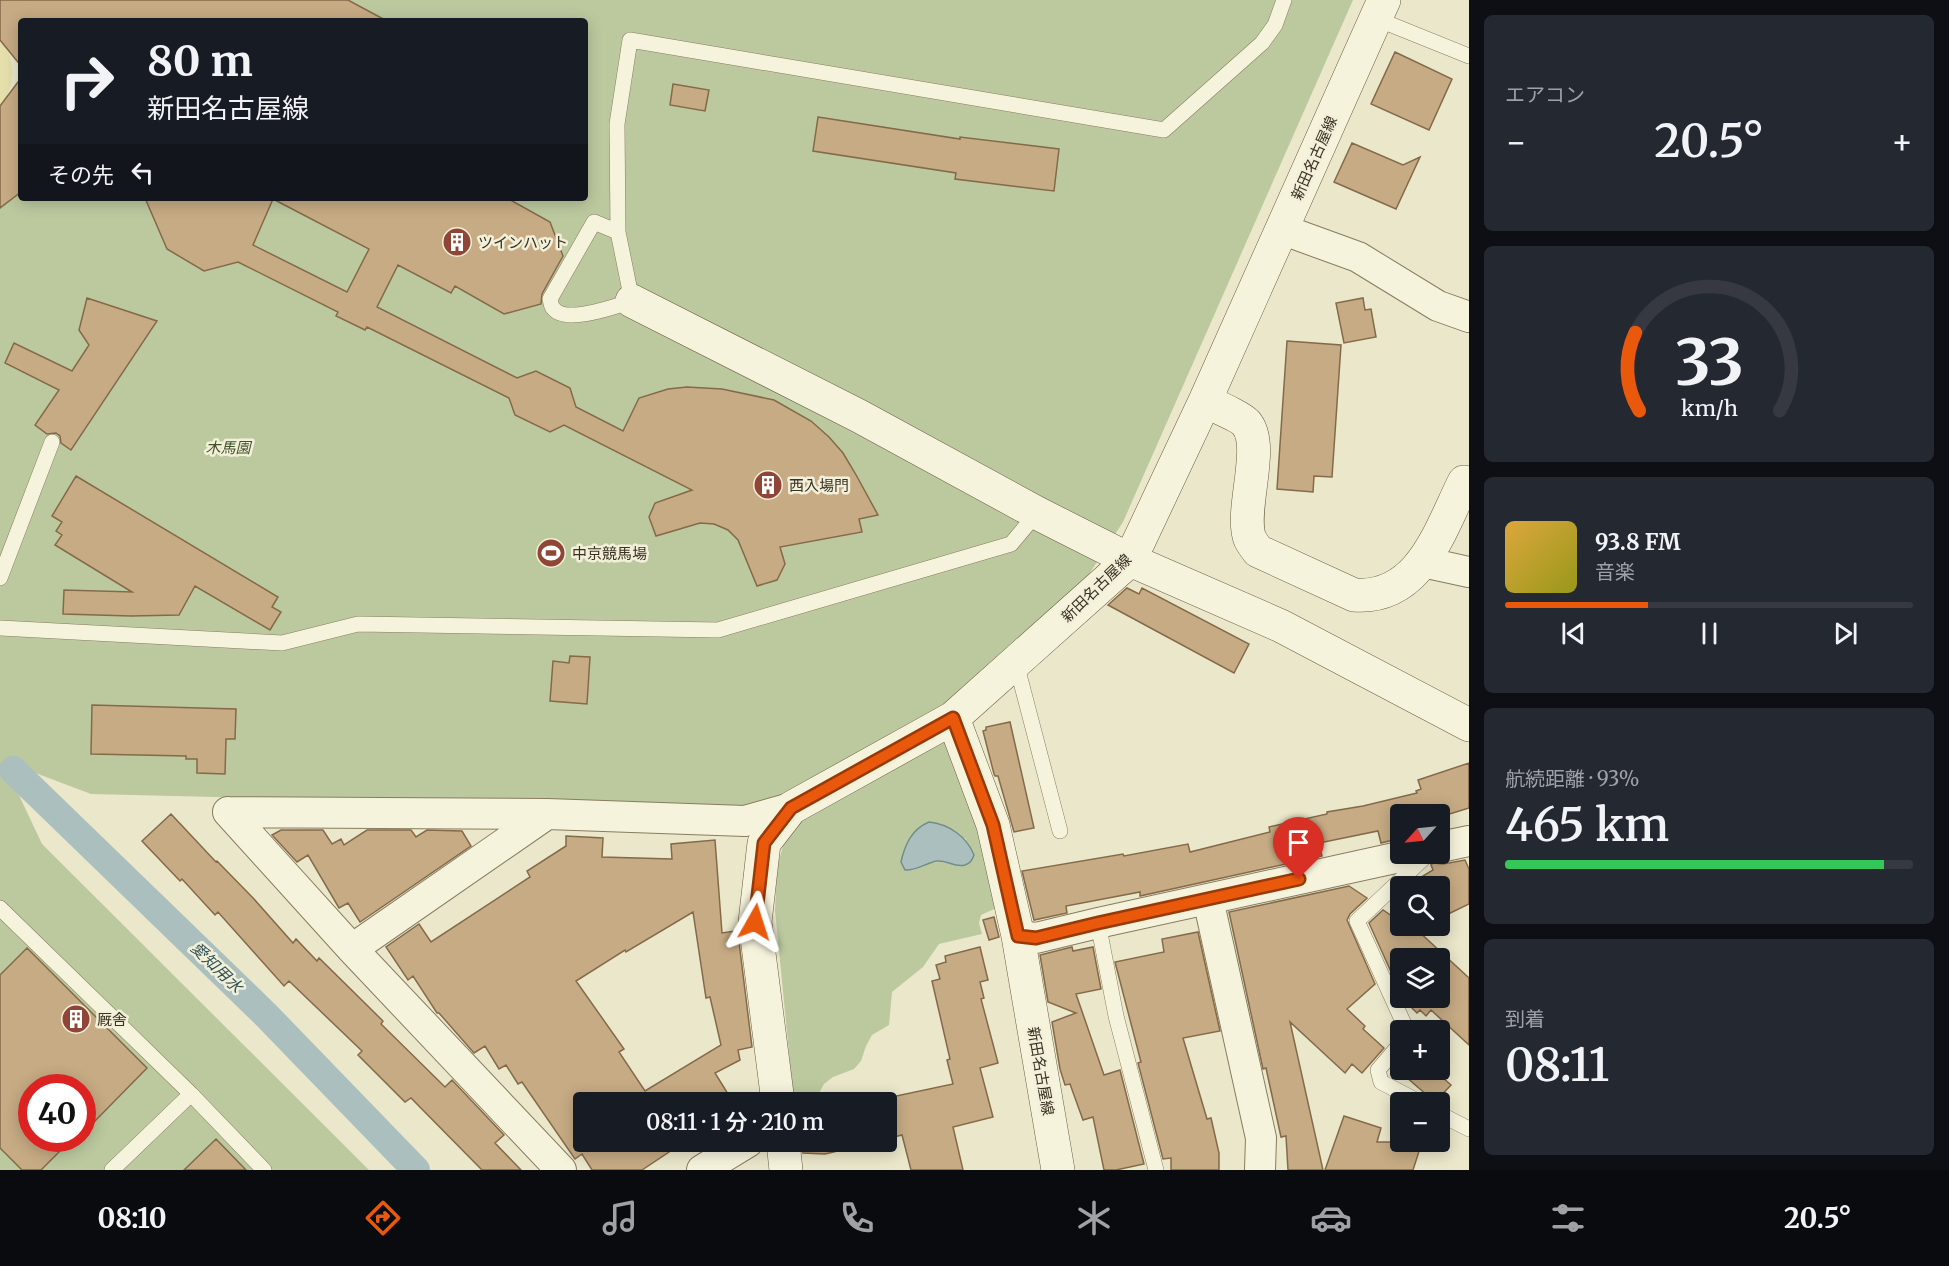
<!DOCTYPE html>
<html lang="ja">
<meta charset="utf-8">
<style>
body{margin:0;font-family:Merriweather,"Noto Sans JP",serif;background:#242831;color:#f1f3f6;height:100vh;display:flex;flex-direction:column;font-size:22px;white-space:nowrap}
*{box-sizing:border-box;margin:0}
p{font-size:20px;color:#9ea1a6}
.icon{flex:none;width:33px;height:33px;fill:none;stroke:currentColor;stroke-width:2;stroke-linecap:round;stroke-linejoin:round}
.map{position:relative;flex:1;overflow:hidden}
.details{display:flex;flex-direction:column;gap:15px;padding:15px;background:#0d0f14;width:480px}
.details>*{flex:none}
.top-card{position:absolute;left:18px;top:18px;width:570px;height:183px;border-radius:6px;box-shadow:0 3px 15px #0003;background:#171b24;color:#f1f3f6;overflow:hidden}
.needle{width:39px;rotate:243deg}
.controls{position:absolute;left:1390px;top:804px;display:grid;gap:12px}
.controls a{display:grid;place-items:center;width:60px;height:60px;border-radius:6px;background:#171b24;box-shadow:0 3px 15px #0003;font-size:30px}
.speed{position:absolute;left:18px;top:1074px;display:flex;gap:12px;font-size:30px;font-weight:700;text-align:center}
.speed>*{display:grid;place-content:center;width:78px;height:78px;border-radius:50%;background:#171b24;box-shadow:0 3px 15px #0003;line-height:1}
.speed .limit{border:9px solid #d22;background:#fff;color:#111}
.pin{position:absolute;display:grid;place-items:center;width:51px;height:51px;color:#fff;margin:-62px -26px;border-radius:50% 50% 50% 0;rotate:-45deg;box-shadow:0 0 6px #0007}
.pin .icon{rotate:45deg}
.me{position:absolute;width:66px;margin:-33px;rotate:6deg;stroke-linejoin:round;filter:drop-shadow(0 0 4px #0008)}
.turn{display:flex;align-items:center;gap:21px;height:126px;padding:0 30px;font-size:27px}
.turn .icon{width:78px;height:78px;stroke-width:2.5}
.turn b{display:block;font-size:42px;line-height:51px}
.then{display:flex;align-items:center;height:57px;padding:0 30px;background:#0003;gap:12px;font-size:22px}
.big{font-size:45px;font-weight:600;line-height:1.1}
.details .tile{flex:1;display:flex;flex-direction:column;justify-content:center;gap:9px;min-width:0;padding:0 21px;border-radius:9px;background:#242831}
.details .dial{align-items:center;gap:0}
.dial svg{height:156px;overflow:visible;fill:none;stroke:#363941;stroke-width:7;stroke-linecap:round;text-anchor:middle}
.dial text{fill:#f1f3f6;stroke:none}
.song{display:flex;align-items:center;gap:18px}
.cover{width:72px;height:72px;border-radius:9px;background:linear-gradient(135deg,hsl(40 70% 55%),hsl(60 70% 35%))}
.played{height:6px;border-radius:3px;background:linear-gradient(90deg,#ea580c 35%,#363941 35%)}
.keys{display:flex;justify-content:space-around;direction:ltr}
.heat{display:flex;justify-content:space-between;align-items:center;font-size:33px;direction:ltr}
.charge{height:9px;border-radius:4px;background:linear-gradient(90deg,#34c759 93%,#363941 0)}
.trip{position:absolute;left:573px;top:1092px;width:324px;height:60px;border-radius:6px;background:#171b24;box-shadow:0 3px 15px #0003;font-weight:600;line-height:60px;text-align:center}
.tabs{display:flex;height:96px;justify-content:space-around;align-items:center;background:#090b0e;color:#9ea1a6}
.tabs .icon{width:42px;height:42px}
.tabs .selected{color:#ea580c}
.tabs b{font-size:27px;color:#f1f3f6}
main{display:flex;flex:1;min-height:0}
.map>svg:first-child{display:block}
</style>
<main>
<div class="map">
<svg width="1469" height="1170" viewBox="0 0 1469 1170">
<rect width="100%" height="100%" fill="#ebe7cb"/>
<path fill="#bcc99f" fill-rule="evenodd" d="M 233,0 L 1353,0 L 1123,522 L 1082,585 L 934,714 L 762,805 L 746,810 L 91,794 L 17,766 L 9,774 L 42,844 L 369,1170 L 0,1170 L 0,206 L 21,192 L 21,198 L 585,198 L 585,21 L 223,21 ZM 32,1088 L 82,1088 L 82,1138 L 32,1138 Z
M 940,739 L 955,745 L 1003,905 L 981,915 L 979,923 L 982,934 L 939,944 L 923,967 L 892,992 L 889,1025 L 872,1035 L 866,1046 L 861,1061 L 854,1069 L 833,1077 L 824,1084 L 818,1095 L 804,1102 L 796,1099 L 793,1093 L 775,910 L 777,867 L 784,843 L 795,824 ZM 966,838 L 957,866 C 939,858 927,863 911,871 Z"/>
<path fill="#e4dfab" d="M 0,40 C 17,60 16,85 0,106 Z"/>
<path fill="#abc0be" stroke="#728e8c" stroke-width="1.5" d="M 929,822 C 949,824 967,837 974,855 C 972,860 971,863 965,865 C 955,868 947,860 937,861 C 926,863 916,871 905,870 L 901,862 C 905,844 912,829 929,822 Z"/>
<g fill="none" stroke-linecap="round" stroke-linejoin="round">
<path stroke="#abc0be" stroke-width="28" d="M 13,770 L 265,1014 L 416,1170"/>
</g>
<path fill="#c6ab84" stroke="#846a48" stroke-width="1.5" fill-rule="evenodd" d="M 0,0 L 348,0 L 387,21 L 21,21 L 21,66 L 0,40 Z
M 1395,52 L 1452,79 L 1429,130 L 1371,104 Z
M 21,78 L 21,192 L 0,208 L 0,106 Z
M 673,84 L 709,90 L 705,111 L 670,105 Z
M 818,117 L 960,139 L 960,137 L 1059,149 L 1054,191 L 955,179 L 956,173 L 813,151 Z
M 1352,143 L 1403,165 L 1420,157 L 1396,209 L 1334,182 Z
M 145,198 L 507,198 L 550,222 L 563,256 L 542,294 L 541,304 L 504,314 L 455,286 L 451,293 L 398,265 L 377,307 L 517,378 L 536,371 L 570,388 L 576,407 L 623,431 L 639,398 L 668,389 L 687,387 L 722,389 L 774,400 L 811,421 L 829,437 L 843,453 L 855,473 L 878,515 L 859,519 L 862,532 L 780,547 L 785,564 L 777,580 L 757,586 L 738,540 L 728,530 L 714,524 L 700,523 L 656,536 L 649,517 L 655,503 L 692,490 L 564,425 L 550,432 L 515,415 L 509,398 L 367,327 L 365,330 L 336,316 L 338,312 L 238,262 L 204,271 L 167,249 ZM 273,199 L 369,249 L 347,292 L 253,245 Z
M 87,298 L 157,321 L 71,450 L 61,443 L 60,436 L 56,433 L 47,434 L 35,425 L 59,390 L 5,363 L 14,343 L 72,371 L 89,345 L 79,330 Z
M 1363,298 L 1365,310 L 1371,309 L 1376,337 L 1344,343 L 1336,303 Z
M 1287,341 L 1341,345 L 1332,477 L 1314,476 L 1313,492 L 1277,489 Z
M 76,476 L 278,597 L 272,607 L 281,612 L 270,630 L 195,586 L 179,615 L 131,616 L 63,614 L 64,590 L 132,592 L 55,545 L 62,535 L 56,531 L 62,522 L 52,516 Z
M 1127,588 L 1139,594 L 1142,588 L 1249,644 L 1234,673 L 1108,605 Z
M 570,656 L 590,657 L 587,704 L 550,701 L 553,661 L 569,663 Z
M 92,705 L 236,709 L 235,739 L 226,739 L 225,774 L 197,773 L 197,759 L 186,759 L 186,756 L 91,754 Z
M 1010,722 L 1034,828 L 1014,832 L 998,776 L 995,776 L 994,774 L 983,731 L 986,730 L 986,727 Z
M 1469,763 L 1469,808 L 1440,817 L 1440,814 L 1401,814 L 1401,838 L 1381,843 L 1378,831 L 1319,843 L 1322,856 L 1140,896 L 1140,892 L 1066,906 L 1067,913 L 1034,920 L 1022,871 L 1123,854 L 1124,856 L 1188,844 L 1190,852 L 1270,832 L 1269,827 L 1327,814 L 1327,812 L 1363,806 L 1417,793 L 1416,791 L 1421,789 L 1418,780 Z
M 171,814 L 216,862 L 217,861 L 254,899 L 293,943 L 296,939 L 317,961 L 319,958 L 383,1021 L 381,1024 L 445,1087 L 452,1080 L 504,1135 L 495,1143 L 521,1170 L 482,1170 L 411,1098 L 405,1102 L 358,1055 L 362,1051 L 289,981 L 284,986 L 218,912 L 215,915 L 182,879 L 180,881 L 142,841 Z
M 281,830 L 323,830 L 332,844 L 341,839 L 344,845 L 367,830 L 411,830 L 416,837 L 427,830 L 462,831 L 471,846 L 360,922 L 348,903 L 339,908 L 308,855 L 297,862 L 272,835 Z
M 566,836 L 603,838 L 602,857 L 672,859 L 671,844 L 715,840 L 722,933 L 735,931 L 737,942 L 739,942 L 752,1047 L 738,1050 L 740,1060 L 715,1073 L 733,1102 L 584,1102 L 584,1142 L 680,1142 L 681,1144 L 642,1170 L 592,1170 L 582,1154 L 575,1159 L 522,1082 L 518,1084 L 506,1065 L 499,1069 L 485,1046 L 474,1053 L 439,1013 L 437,1013 L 413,976 L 408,980 L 386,947 L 419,924 L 431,942 L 530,877 L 527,871 L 566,846 ZM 693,912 L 706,998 L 710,997 L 721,1045 L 645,1091 L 619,1052 L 624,1049 L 576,981 L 625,950 L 626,952 Z
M 1465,860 L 1469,869 L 1469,904 L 1440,918 L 1440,886 L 1412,886 L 1410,884 L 1433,870 L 1431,865 L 1433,863 L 1443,864 Z
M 1349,886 L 1367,898 L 1350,914 L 1347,920 L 1375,984 L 1347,1009 L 1365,1026 L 1363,1029 L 1384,1048 L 1362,1073 L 1352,1064 L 1345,1073 L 1290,1022 L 1323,1170 L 1288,1170 L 1286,1136 L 1281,1137 L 1266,1068 L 1263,1069 L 1229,912 Z
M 1401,904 L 1401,926 L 1423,926 L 1416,929 L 1469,978 L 1469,1045 L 1431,1010 L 1426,1016 L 1420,1010 L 1417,1013 L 1404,1000 L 1403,998 L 1440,998 L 1440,958 L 1401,958 L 1401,994 L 1369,923 L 1383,910 L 1392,916 Z
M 994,917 L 999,937 L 989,940 L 983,920 Z
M 1198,932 L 1220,1031 L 1183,1038 L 1207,1119 L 1211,1118 L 1219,1153 L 1219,1170 L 1171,1170 L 1171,1158 L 1163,1159 L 1138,1063 L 1141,1062 L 1115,962 L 1164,952 L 1162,939 Z
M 980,947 L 988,980 L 980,982 L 984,998 L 981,999 L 998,1063 L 980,1068 L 993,1117 L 953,1127 L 963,1170 L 911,1170 L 902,1135 L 886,1139 L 886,1102 L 868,1102 L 953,1084 L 947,1060 L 950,1059 L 932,981 L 940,979 L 936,965 L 946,962 L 945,956 Z
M 1072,947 L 1073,951 L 1093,947 L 1101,989 L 1076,994 L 1104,1075 L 1120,1070 L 1144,1164 L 1116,1170 L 1104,1170 L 1093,1117 L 1083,1120 L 1070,1084 L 1065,1085 L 1060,1069 L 1052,1022 L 1076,1013 L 1048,1002 L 1040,955 Z
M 27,948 L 147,1068 L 94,1122 L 82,1111 L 82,1088 L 32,1088 L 32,1138 L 73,1138 L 41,1170 L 22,1170 L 0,1148 L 0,975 Z
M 1398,1070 L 1434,1070 L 1451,1085 L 1435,1102 Z
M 1344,1116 L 1381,1128 L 1377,1142 L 1422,1142 L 1413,1170 L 1325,1170 Z
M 216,1139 L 246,1170 L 184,1170 Z
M 803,1142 L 876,1142 L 825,1154 L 803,1153 Z"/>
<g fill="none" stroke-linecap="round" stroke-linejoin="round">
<g stroke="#877c60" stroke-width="16">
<path id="lane" d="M 1377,19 L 1469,56
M 594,222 L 618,232 L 632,301 C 616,306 565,325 553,308 C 551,306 551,302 550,299 Z
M 618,232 L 617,124 L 630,40 L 1164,130 L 1262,43 L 1275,25 L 1284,0
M 0,578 L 52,442
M 0,628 L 282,643 L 358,624 L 718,630 L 1011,544 L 1037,513
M 1016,663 L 1060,831
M 0,908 L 191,1094 L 264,1170
M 1098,923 L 1116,1016 L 1156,1170
M 1404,1030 L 1404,1024 L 1357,921 L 1426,856
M 1401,1043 L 1378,1070 L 1381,1082 L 1419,1102
M 1440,1114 L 1469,1129
M 112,1170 L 191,1094"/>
</g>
<g stroke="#877c60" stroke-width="32">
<path id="street" d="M 1281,229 L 1358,257 L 1438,306 L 1469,317
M 1423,562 L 1469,572
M 228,812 L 547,814 L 745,821 L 791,808
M 228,812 L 352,949 L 561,1170
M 1440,847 L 1469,841
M 1208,899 L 1261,1138 L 1260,1170
M 1018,936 L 1036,938 L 1098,923 L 1413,854
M 352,949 L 547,814
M 702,1170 L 748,1142"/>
</g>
<g stroke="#695d43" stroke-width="34">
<path id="secondary" d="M 632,301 L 859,416 L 1037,513 L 1130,560 L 1281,626 L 1469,725
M 1205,401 C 1213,405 1241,417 1246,423 C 1266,446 1239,511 1250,539 C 1252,543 1255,547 1258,551 L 1354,595 C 1420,600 1440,530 1464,482
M 953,718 L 993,825 L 1018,936 L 1058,1170
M 778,1102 L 755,922 L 764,843 L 791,808 L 953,718 L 1130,560 L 1205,401 L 1384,0
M 783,1142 L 786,1170"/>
</g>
<use href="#lane" stroke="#f6f3dd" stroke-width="15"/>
<use href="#street" stroke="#f6f3dd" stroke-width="30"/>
<use href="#secondary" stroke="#f6f3dd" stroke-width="33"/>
</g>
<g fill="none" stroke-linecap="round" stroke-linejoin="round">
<g stroke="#983908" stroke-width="15">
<path id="route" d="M 755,922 L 764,843 L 791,808 L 953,718 L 993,825 L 1018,936 L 1036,938 L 1098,923 L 1299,879"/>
</g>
<use href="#route" stroke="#ea580c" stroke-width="10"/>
</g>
<defs>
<g id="building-disc" transform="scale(1.5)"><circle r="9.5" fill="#904536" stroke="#f3f0da"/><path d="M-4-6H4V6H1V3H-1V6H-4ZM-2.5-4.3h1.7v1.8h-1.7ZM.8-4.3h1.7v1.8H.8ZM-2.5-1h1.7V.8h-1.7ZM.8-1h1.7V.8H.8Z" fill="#fff"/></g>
<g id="stadium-disc" transform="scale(1.5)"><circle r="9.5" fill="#904536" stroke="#f3f0da"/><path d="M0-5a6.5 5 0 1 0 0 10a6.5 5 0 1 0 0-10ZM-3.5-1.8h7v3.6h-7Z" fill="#fff"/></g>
</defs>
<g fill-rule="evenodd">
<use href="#building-disc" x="457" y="242"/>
<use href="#building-disc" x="768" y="485"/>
<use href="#stadium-disc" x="551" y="553"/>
<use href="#building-disc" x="76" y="1019"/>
</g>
<g text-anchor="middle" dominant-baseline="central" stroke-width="5" stroke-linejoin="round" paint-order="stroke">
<g font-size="15" fill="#393122" stroke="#f3f0da">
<text transform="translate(1314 158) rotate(-66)">新田名古屋線</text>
<text transform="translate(1096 588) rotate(-44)">新田名古屋線</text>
<text transform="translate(1041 1071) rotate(80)">新田名古屋線</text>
</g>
<g font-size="15" fill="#393122" stroke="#f3f0da" text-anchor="start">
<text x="478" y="242">ツインハット</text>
<text x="789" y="485">西入場門</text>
<text x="572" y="553">中京競馬場</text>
<text x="97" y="1019">厩舎</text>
</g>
<g font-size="15" font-style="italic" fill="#42532b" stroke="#f3f0da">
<text x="228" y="447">木馬園</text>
</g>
<g font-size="16" font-style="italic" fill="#335357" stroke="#f3f0da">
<text transform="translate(217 967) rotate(44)">愛知用水</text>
</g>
</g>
</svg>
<div class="controls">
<a><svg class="needle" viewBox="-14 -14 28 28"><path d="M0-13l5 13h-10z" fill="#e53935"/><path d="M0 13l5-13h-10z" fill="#9ea1a6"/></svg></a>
<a><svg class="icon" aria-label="search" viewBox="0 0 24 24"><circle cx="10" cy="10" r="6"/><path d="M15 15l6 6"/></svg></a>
<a><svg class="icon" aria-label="layers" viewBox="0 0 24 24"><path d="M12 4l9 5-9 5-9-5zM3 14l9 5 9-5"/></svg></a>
<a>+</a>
<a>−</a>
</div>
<div class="speed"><div class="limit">40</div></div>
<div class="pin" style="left:1299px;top:879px;background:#d93025"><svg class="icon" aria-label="arrive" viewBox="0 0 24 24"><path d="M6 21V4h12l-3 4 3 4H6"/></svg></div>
<svg class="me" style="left:755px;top:922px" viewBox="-20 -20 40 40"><path d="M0-17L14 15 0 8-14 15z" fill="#ea580c" stroke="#fff" stroke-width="4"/></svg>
<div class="trip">08:11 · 1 分 · 210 m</div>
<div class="top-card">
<div class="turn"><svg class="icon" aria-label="right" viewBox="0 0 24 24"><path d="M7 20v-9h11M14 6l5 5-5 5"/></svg><div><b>80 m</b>新田名古屋線</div></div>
<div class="then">その先<svg class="icon" aria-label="left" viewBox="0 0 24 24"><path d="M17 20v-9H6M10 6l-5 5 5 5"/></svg></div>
</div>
</div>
<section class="details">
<div class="tile"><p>エアコン</p>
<div class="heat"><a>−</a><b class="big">20.5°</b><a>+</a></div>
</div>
<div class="tile dial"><svg viewBox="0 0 100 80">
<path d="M14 69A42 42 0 1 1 86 69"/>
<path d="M14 69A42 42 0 0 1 12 29" stroke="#ea580c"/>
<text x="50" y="56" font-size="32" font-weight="700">33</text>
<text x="50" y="72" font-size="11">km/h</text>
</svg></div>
<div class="tile">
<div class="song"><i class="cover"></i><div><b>93.8 FM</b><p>音楽</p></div></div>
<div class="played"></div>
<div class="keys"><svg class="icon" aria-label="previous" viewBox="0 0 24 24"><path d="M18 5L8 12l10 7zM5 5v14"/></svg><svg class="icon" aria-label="pause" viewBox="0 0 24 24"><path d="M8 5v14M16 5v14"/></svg><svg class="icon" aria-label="next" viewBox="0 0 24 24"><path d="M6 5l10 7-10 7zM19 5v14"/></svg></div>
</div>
<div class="tile"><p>航続距離 · 93%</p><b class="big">465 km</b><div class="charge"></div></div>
<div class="tile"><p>到着</p><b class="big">08:11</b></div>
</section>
</main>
<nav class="tabs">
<b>08:10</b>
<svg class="icon selected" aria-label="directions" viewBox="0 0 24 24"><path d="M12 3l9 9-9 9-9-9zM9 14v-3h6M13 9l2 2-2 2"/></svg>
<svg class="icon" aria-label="music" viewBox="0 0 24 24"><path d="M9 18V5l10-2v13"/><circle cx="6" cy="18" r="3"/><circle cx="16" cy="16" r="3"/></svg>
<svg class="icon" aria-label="phone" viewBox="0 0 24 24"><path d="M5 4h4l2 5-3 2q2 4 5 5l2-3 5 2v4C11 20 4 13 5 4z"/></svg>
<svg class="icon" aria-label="climate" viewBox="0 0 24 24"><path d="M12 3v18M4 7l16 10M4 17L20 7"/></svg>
<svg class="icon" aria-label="car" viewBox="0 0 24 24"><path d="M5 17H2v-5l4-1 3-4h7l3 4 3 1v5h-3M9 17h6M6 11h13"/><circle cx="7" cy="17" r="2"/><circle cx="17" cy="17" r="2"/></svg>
<svg class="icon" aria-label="filters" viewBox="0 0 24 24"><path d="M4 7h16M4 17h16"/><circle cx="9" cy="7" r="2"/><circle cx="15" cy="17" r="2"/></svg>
<b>20.5°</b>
</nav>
